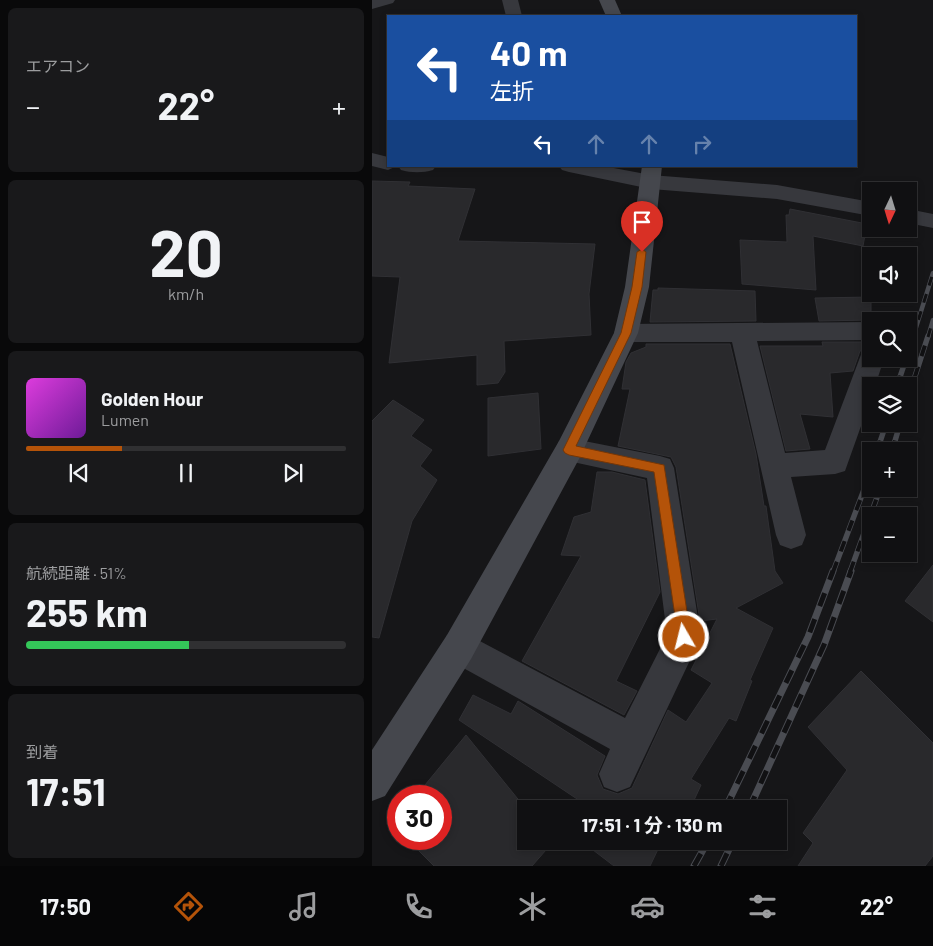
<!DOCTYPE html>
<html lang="ja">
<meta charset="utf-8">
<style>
body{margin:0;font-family:Barlow,"Noto Sans JP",sans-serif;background:#19191b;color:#f1f3f6;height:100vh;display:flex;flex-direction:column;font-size:19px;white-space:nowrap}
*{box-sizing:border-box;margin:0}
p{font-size:16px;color:#9c9d9f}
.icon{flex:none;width:28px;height:28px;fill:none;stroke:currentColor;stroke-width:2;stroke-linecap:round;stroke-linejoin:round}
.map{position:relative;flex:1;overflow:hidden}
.details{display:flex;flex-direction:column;gap:8px;padding:8px;background:#09090a;width:372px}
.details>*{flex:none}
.top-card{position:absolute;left:15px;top:15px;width:470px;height:152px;border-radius:0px;box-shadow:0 2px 8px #0003,0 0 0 1px #303032;background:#1a4fa0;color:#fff;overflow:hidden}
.needle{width:32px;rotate:184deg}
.fabs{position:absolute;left:490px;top:182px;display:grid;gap:10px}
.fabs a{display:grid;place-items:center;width:55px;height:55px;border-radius:0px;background:#101012;box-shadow:0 2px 8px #0003,0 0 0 1px #303032;font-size:25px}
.speed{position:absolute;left:15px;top:785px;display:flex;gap:10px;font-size:25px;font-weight:700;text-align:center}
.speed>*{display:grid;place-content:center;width:65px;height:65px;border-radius:50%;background:#101012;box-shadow:0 2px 8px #0003,0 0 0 1px #303032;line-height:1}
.speed .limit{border:8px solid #d22;background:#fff;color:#111}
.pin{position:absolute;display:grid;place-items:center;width:42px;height:42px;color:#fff;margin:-51px -21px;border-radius:50% 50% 50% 0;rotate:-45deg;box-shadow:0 0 5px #0007}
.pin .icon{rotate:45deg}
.me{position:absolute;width:55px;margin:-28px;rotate:352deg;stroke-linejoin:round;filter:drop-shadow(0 0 4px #0008)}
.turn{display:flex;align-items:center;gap:18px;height:105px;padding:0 20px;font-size:22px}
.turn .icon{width:65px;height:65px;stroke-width:2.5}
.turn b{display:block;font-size:35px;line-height:42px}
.lanes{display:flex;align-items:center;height:48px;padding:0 20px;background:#0003;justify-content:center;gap:25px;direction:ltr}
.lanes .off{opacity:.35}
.big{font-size:38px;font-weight:700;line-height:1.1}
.details .widget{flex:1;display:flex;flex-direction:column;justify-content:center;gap:8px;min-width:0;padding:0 18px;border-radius:8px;background:#19191b}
.details .dial{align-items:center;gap:0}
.dial b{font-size:65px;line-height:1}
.song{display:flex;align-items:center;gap:15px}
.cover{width:60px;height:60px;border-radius:8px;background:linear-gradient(135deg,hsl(300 70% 55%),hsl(280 70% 35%))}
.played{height:5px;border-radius:2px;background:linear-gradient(90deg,#b45309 30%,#303032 30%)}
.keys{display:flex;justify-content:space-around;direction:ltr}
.heat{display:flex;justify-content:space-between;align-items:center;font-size:28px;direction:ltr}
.charge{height:8px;border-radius:4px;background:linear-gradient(90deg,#34c759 51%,#303032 0)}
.trip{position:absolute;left:145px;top:800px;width:270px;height:50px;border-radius:0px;background:#101012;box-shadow:0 2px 8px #0003,0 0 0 1px #303032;font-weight:700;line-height:50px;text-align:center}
.tab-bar{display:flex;height:80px;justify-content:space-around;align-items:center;background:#060607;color:#9c9d9f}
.tab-bar .icon{width:35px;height:35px}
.tab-bar .current{color:#b45309}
.tab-bar b{font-size:22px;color:#f1f3f6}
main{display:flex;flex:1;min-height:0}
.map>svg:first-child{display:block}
</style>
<main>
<section class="details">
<div class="widget"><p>エアコン</p>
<div class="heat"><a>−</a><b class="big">22°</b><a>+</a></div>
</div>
<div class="widget dial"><b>20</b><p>km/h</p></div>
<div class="widget">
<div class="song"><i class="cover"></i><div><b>Golden Hour</b><p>Lumen</p></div></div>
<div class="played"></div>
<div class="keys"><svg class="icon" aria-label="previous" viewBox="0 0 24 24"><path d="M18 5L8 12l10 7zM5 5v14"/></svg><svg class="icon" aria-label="pause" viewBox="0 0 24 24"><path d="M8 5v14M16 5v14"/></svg><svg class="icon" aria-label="next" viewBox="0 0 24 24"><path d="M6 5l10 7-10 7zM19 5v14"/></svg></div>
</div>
<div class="widget"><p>航続距離 · 51%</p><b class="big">255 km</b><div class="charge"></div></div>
<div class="widget"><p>到着</p><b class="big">17:51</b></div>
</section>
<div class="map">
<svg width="561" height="866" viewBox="0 0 561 866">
<rect width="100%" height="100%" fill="#161618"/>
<path fill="#29292c" stroke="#303034" d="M 0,181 L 38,182 L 36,186 L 103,189 L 86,241 L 223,244 L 217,294 L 219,335 L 132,341 L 133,372 L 126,383 L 105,385 L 105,355 L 17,363 L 28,277 L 0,276 Z
M 418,209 L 495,224 L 491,246 L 441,236 L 444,290 L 370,284 L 368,240 L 415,242 L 414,215 L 417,215 Z
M 286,288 L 383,291 L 384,321 L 278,322 L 281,290 L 286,290 Z
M 499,297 L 499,320 L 447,321 L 443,298 Z
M 450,342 L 499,342 L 499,347 L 488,351 L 481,371 L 458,373 L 461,417 L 428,414 L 438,449 L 414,451 L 388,346 L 451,346 Z
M 274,344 L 358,344 L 384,454 L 392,506 L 394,506 L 403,571 L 411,583 L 364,608 L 401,628 L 378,680 L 380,681 L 364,721 L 357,718 L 319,779 L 329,785 L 318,809 L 220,809 L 87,720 L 101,695 L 139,714 L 146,701 L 233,756 L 225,775 L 231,789 L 246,794 L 260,788 L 296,710 L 314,722 L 340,683 L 319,670 L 345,619 L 328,621 L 304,467 L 299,457 L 246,446 L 258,389 L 250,389 L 254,362 L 259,353 L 274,347 Z
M 166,393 L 169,449 L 116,456 L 116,398 Z
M 21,400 L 52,420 L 39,436 L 60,450 L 48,466 L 65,480 L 40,521 L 7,638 L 0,637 L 0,421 Z
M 225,472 L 240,472 L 273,480 L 288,592 L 244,681 L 265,691 L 252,715 L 150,661 L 209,556 L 189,555 L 202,517 L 219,512 Z
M 561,565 L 561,622 L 533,601 Z
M 489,671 L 561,743 L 561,856 L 553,866 L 426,866 L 441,843 L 431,833 L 475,770 L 436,727 Z
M 94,735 L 154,809 L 154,841 L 181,842 L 160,866 L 62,866 L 35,839 L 69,839 L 69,796 L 44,796 Z
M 226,841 L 290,841 L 278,866 L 242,866 L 221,850 Z"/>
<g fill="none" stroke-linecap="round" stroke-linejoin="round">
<path fill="#37383d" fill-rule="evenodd" d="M 0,0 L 23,0 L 21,3 L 0,9 Z
M 130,0 L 146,0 L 150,16 L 134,16 Z
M 0,153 L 16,157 L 16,166 L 25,166 L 16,170 L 0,166 Z
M 26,166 L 64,166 L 61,170 C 51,173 39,173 29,170 Z
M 187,166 L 231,166 L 279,175 L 405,185 L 499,202 L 499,216 L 405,199 L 279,189 L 197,172 L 190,170 Z
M 536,209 L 561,214 L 561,228 L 536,223 Z
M 499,322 L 499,340 L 385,341 L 413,453 L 453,450 L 490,352 L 499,349 L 499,359 L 512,359 L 503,386 L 499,386 L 499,398 L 473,471 L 463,474 L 419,477 L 434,535 L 430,545 L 419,549 L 408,545 L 404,535 L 360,342 L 254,342 L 245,340 L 242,333 L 245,326 L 254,324 Z
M 197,438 L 288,456 L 298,459 L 302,468 L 329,637 L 258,787 L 245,792 L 232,787 L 227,774 L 238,749 L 75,659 L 70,647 L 75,635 L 87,630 L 253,718 L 295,635 L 275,478 L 187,459 L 183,450 L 187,441 Z"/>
<path fill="#45474d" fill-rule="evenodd" d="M 227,0 L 243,0 L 250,16 L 234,16 Z
M 270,166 L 290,166 L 277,287 L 266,333 L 207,459 L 99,659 L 13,796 L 0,801 L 0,750 L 75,635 L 187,441 L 242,333 L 253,287 Z"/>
<g stroke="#4a4c52" stroke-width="4.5">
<path id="rail-far2" d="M 541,337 L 561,273
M 556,337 L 561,320"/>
</g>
<g stroke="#4a4c52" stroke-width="5.5">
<path id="rail-far1" d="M 536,351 L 541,336
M 525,386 L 534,359
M 536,398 L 556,336
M 505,451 L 514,424
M 520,451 L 528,424
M 461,572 L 499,471
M 478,572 L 508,489"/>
</g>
<g stroke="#4a4c52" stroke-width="7">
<path id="rail" d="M 353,809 L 436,637 L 461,571
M 377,809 L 452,645 L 479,571
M 322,866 L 336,841
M 349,866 L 361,841"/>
</g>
<use href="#rail-far2" stroke="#111113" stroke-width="3" stroke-dasharray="9" stroke-linecap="butt"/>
<use href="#rail-far1" stroke="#111113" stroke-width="4" stroke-dasharray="11" stroke-linecap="butt"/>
<use href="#rail" stroke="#111113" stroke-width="5" stroke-dasharray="14" stroke-linecap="butt"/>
</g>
<path fill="#b45309" stroke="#753606" d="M 270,249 L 274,252 L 270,287 L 259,333 L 204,446 L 292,465 L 319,637 L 317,642 L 312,644 L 308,642 L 306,637 L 282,472 L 197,455 L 193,453 L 191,450 L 249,333 L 260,287 L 265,252 Z"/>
</svg>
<div class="fabs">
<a><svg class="needle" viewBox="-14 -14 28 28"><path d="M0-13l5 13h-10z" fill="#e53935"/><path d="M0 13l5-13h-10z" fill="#9c9d9f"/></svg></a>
<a><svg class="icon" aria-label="sound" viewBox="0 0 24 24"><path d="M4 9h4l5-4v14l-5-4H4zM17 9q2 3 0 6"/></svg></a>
<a><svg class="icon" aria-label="search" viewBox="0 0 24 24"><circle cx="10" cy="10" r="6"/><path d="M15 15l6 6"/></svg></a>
<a><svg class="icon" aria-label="layers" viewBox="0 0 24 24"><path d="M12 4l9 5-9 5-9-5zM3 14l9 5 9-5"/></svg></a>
<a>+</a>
<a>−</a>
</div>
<div class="speed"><div class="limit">30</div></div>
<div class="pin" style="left:270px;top:252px;background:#d93025"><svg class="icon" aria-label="arrive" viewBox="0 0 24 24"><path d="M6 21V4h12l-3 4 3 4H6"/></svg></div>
<svg class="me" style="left:312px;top:637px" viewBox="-20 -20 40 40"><circle r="17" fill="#b45309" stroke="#fff" stroke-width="3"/><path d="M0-11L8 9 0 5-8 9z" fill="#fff"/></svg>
<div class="trip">17:51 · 1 分 · 130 m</div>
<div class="top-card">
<div class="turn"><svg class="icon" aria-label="left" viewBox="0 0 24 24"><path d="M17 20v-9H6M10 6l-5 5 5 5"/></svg><div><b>40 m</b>左折</div></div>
<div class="lanes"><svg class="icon" aria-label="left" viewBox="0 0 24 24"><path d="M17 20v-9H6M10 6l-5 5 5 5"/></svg><svg class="icon off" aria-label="ahead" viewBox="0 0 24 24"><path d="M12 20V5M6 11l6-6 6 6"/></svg><svg class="icon off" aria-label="ahead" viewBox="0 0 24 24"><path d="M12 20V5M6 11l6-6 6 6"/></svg><svg class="icon off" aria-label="right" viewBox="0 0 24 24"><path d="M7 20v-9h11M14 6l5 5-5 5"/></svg></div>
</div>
</div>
</main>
<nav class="tab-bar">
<b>17:50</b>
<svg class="icon current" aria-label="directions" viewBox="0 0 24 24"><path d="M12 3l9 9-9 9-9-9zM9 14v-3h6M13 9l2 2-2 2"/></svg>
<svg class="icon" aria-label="music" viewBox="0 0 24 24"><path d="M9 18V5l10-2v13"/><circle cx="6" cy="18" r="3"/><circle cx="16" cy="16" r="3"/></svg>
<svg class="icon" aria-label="phone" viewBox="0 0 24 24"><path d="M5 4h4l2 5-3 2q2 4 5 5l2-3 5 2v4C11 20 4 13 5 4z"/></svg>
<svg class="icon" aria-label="climate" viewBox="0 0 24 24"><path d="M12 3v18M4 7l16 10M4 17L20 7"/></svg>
<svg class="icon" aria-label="car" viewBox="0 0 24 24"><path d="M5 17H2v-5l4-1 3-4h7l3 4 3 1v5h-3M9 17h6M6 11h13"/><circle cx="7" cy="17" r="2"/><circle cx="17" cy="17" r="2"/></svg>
<svg class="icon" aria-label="filters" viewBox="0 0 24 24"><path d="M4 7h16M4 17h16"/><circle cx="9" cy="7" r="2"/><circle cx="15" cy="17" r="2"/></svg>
<b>22°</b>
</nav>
